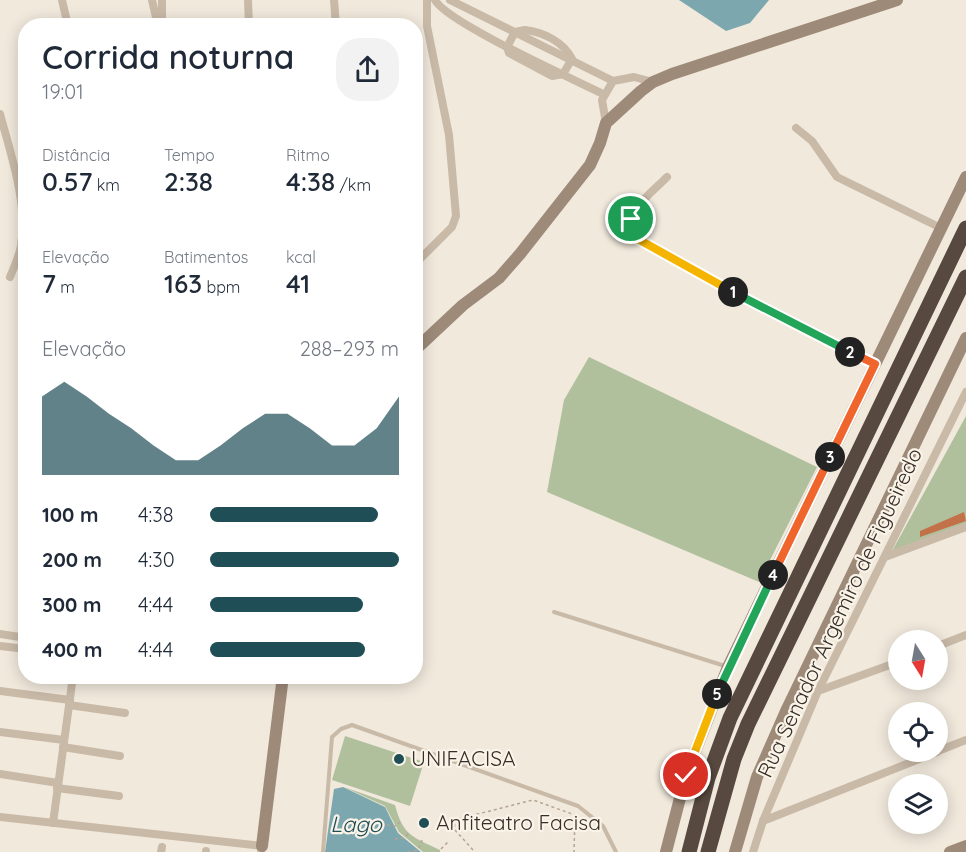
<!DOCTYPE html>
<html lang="pt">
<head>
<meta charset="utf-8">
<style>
	body { margin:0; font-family:Quicksand,sans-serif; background:#f2f2f3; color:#1f2937; height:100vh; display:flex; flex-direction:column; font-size:22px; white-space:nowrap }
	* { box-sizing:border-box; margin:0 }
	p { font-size:20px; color:#747a83 }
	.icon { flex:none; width:33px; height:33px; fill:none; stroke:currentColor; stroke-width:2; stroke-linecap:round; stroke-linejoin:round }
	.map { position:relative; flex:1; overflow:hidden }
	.details { position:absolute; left:18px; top:18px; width:405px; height:666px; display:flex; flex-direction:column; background:#fff; border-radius:24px; box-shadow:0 3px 15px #0003 }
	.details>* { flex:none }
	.needle { width:39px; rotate:169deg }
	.fabs { position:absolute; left:888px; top:630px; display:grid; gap:12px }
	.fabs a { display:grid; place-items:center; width:60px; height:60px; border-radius:50%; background:#fff; box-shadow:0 3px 15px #0003; font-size:30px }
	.pin { position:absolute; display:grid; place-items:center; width:51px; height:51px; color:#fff; margin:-26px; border:3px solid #fff; border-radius:50%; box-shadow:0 2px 6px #0007 }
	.km { position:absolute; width:30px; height:30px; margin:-15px; border-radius:50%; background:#222; color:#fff; font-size:16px; line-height:30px; text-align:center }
	.round { display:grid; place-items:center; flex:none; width:63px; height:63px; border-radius:24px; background:#f2f2f3 }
	.head { display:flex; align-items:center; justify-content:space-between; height:102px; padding:0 24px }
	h1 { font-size:33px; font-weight:600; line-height:45px }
	.figures { display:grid; grid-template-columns:repeat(3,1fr); gap:9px; height:102px; padding:6px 24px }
	.figures div { display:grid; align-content:center }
	.figures b { font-size:26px; font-weight:600 }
	.figures small { font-size:16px; font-weight:400 }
	.figures p { font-size:16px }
	.chart { height:168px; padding:12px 24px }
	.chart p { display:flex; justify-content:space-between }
	.chart svg { width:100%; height:108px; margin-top:6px; fill:#1f4e56; opacity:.7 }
	ul { padding:0 24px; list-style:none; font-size:20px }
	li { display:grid; grid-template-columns:96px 72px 1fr; align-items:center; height:45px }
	li i { height:15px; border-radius:8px; background:#1f4e56 }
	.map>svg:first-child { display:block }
	.green { fill:#b1c09c }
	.water { fill:#7ca7ae }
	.building { fill:#c37149 }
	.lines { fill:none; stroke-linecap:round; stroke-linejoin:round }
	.path { stroke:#b5a492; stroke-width:1.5; stroke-dasharray:3 3; stroke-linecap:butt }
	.lane { stroke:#c9baa8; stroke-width:4 }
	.street { stroke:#c9baa8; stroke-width:8 }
	.secondary { stroke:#9d8a79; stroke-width:12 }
	.highway { stroke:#57493f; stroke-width:15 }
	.split-1-casing { stroke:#fff; stroke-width:12 }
	.split-2-casing { stroke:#fff; stroke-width:12 }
	.split-3-casing { stroke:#fff; stroke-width:12 }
	.split-4-casing { stroke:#fff; stroke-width:12 }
	.split-5-casing { stroke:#fff; stroke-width:12 }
	.split-6-casing { stroke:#fff; stroke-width:12 }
	.split-1 { stroke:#f5b400; stroke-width:8 }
	.split-2 { stroke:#22a559; stroke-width:8 }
	.split-3 { stroke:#f0652b; stroke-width:8 }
	.split-4 { stroke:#f0652b; stroke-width:8 }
	.split-5 { stroke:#22a559; stroke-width:8 }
	.split-6 { stroke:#f5b400; stroke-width:8 }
	.poi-dot { fill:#1f4e56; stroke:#f9f3e8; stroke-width:2 }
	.labels { text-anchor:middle; stroke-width:4.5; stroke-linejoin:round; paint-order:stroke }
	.street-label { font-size:21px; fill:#362e28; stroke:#f9f3e8 }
	.poi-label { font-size:21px; fill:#362e28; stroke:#f9f3e8; text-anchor:start }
	.water-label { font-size:22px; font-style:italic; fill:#1f4e56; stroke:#f9f3e8 }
</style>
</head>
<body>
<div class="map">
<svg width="966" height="852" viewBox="0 0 966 852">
	<rect width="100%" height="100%" fill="#f1e9dc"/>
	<g class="green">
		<path d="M589,357L817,467L759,582L547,492L564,400Z"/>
		<path d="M966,416V524L891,553Z"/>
		<path d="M345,736L424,762L410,806L332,780Z"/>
		<path d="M344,787L395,805C403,836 413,837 440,850V852H423L399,832L385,806Z"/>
	</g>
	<g class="water">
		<path d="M679,0H769L750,23L726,31Z"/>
		<path d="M343,787L385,807L398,833L421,852H325L334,789Z"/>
	</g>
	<path class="building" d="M964,512L966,521L920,537V531Z"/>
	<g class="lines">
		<g class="path">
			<path d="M387,825L395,826L400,822"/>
			<path d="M395,839L404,838L409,833"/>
			<path d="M441,849L449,841"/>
			<path d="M473,850L455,830L454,820L533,800L575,815L574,852"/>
			<path d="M408,852L418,850L422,840"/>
		</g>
		<g class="lane">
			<path d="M554,612L725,666"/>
			<path d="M323,852L332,737L341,729L352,725L578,806L603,826L616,852"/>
		</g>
		<g class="street">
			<path d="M62,0L68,26"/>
			<path d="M152,0L158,26"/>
			<path d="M162,0V26"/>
			<path d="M248,0L249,26"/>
			<path d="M334,0L336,26"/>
			<path d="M435,0C446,22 575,80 603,94"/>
			<path d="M450,0L613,81"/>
			<path d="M525,30C543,32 564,42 572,59L563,74L552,76L509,53L507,47L515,32Z"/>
			<path d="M0,114C11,155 28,203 21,246C19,257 14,267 10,277"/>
			<path d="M606,123L602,100L613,81L634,77L653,82"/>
			<path d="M796,128L812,141L837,177L941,228"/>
			<path d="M667,177C653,192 618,215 636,238L766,310L875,364"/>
			<path d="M416,263L452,227L456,216L449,135L427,26V0"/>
			<path d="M885,557L966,527"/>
			<path d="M0,634L26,638"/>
			<path d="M0,646L26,649"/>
			<path d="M938,646L966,635"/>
			<path d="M0,691L70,700"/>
			<path d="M818,691L898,662"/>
			<path d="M69,705L125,713"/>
			<path d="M0,732L64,740"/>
			<path d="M63,747L120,756"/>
			<path d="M938,751L966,740"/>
			<path d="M0,774L58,783"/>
			<path d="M57,788L119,796"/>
			<path d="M0,817L262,846L261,852"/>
			<path d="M763,821L937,752"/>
			<path d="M53,823L73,676"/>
			<path d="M161,852L162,847"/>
			<path d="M206,852V851"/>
			<path d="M753,852L763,821L818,691L966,392"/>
		</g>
		<g class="secondary">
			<path d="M416,349L463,305L499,278L520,254L590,165L600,143L606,123L641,91L653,82L672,74L897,0"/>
			<path d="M262,846L283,676"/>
			<path d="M666,852L686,775L728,667L966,177"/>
			<path d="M735,852L757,777L787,709L966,338"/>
			<path d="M950,852L966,846"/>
		</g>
		<g class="highway">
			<path d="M689,852L708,778L730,718L966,228"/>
			<path d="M708,852L734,759L748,724L966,277"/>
		</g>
	</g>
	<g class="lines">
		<defs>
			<path id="split-1" d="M631,219L632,230L636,238L733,292"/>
			<path id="split-2" d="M733,292L850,352"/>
			<path id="split-3" d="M830,457L875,364L850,352"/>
			<path id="split-4" d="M773,575L830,457"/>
			<path id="split-5" d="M717,694L773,575"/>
			<path id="split-6" d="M686,775L717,694"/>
		</defs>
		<use href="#split-1" class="split-1-casing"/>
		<use href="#split-2" class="split-2-casing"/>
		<use href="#split-3" class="split-3-casing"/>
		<use href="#split-4" class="split-4-casing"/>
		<use href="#split-5" class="split-5-casing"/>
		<use href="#split-6" class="split-6-casing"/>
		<use href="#split-1" class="split-1"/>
		<use href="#split-2" class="split-2"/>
		<use href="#split-3" class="split-3"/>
		<use href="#split-4" class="split-4"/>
		<use href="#split-5" class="split-5"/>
		<use href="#split-6" class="split-6"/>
	</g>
	<g class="poi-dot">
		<circle cx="399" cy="759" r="6"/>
		<circle cx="424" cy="823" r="6"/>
	</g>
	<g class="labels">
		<g class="street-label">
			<text transform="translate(840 613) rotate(-65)" y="7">Rua Senador Argemiro de Figueiredo</text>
		</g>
		<g class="poi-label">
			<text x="411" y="766">UNIFACISA</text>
			<text x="436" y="830">Anfiteatro Facisa</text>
		</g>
		<g class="water-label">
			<text x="356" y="832">Lago</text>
		</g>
	</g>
</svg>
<div class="fabs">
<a><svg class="needle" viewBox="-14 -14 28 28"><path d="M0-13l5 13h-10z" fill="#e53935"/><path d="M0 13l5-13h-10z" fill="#747a83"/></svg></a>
<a><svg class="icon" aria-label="locate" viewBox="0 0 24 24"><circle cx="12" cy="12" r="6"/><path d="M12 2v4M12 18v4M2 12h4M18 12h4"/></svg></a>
<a><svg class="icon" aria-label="layers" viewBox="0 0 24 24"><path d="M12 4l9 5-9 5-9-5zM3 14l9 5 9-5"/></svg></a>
</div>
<div class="pin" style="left:631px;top:219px;background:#1e9e55"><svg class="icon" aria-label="arrive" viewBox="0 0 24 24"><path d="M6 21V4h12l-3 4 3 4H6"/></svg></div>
<div class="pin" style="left:686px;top:775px;background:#d93025"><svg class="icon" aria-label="check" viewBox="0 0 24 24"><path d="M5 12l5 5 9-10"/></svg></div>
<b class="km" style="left:733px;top:292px">1</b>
<b class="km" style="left:850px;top:352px">2</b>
<b class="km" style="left:830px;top:457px">3</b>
<b class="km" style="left:773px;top:575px">4</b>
<b class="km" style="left:717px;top:694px">5</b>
<section class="details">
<div class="head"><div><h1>Corrida noturna</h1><p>19:01</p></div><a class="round"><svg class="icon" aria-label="share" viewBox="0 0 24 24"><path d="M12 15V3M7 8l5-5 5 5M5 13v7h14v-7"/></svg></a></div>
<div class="figures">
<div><p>Distância</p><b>0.57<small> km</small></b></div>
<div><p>Tempo</p><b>2:38</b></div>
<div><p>Ritmo</p><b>4:38<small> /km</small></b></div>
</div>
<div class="figures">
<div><p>Elevação</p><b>7<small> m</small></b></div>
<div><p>Batimentos</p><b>163<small> bpm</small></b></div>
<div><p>kcal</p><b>41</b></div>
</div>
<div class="chart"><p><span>Elevação</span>288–293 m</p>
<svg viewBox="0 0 160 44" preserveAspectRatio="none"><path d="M0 44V12L10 6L20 12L30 19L40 25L50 32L60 38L70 38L80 32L90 25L100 19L110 19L120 25L130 32L140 32L150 25L160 12V44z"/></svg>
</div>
<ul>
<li><b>100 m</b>4:38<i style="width:89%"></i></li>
<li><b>200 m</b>4:30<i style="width:100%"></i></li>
<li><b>300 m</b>4:44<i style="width:81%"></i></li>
<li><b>400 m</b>4:44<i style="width:82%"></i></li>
</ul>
</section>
</div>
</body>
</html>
